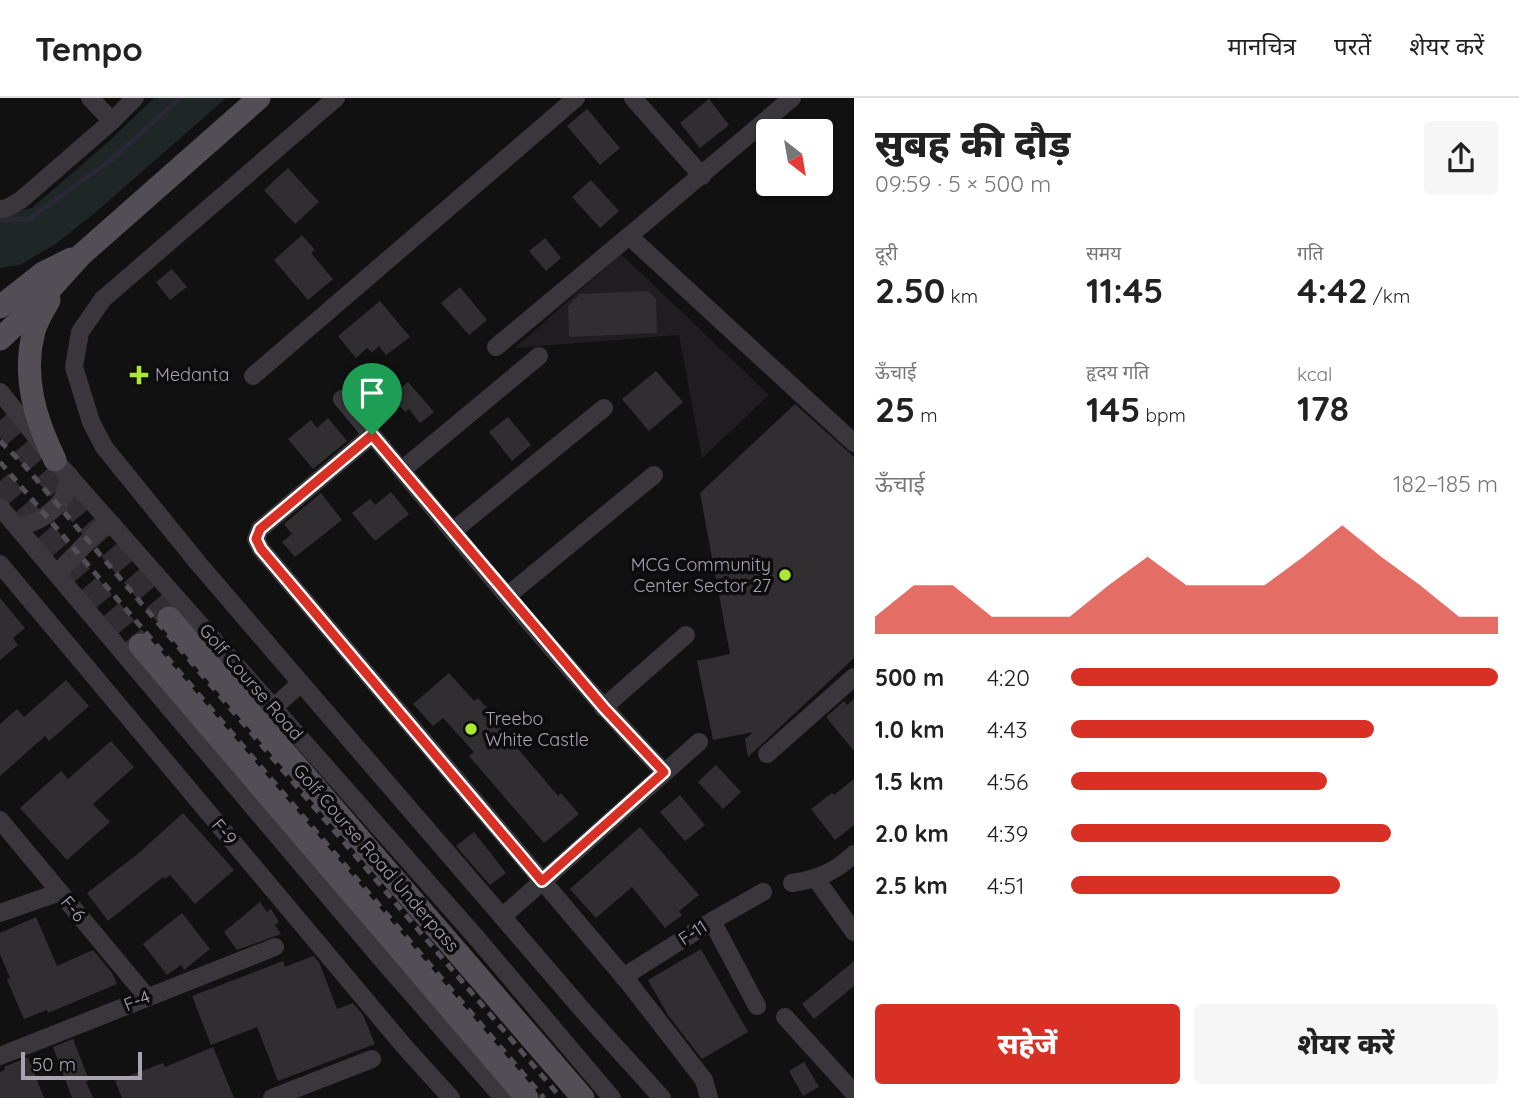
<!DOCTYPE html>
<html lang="hi">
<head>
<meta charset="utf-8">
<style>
	body { margin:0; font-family:Quicksand,"Noto Sans Devanagari",sans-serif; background:#f6f6f6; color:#222; height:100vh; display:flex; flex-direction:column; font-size:26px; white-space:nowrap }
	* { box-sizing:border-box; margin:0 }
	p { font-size:23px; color:#767676 }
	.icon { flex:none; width:38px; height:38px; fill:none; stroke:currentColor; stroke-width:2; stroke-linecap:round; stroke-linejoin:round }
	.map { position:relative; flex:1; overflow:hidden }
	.sheet { display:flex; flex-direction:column; background:#fff; width:665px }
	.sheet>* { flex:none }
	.needle { width:46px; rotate:149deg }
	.buttons { position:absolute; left:756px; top:21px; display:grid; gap:14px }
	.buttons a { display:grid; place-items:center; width:77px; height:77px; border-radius:7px; background:#fff; box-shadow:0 2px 5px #0004; font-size:35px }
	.scale { position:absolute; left:21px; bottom:18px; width:121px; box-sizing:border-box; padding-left:7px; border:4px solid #a8a3b2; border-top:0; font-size:19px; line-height:24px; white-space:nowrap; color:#a8a3b2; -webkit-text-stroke:5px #0d0c0d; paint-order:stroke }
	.pin { position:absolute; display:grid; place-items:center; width:60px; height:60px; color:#fff; margin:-72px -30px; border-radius:50% 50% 50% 0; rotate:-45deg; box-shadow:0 0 7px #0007 }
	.pin .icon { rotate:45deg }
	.round { display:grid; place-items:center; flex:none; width:74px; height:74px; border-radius:7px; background:#f6f6f6 }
	.summary { display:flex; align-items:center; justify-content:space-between; height:119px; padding:0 21px }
	h1 { font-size:38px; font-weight:800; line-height:52px }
	.stats { display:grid; grid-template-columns:repeat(3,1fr); gap:10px; height:119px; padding:7px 21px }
	.stats div { display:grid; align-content:center }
	.stats b { font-size:35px; font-weight:800 }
	.stats small { font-size:19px; font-weight:400 }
	.stats p { font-size:19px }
	.chart { height:196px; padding:14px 21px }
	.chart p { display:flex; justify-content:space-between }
	.chart svg { width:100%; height:126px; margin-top:7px; fill:#d93025; opacity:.7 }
	.button { display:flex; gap:14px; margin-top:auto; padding:14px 21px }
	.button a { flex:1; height:80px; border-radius:7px; background:#d93025; color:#fff; font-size:28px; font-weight:800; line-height:80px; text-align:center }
	.button a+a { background:#f6f6f6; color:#222 }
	ul { padding:0 21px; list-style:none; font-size:23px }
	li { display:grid; grid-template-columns:112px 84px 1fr; align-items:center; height:52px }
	li i { height:18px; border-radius:9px; background:#d93025 }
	header { display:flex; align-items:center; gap:42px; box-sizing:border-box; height:98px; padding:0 35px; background:#fff; border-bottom:2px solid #e0e0e0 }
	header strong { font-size:33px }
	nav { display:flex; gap:38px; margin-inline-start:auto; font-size:24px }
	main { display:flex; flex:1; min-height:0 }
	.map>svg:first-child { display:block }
	.built { fill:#1f1d1f }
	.green { fill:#1f2726 }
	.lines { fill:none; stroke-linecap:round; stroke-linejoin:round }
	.stream { stroke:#2a2835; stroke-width:5 }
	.building { fill:#302e31 }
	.major-tunnel { stroke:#302e32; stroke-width:23; stroke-dasharray:23 11; stroke-linecap:butt }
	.minor { stroke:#3a373c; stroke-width:18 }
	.major { stroke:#524e56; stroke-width:23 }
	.rail { stroke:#524e56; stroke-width:5; stroke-dasharray:9 7; stroke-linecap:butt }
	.route-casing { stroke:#fff; stroke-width:14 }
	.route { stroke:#d93025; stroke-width:9 }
	.poi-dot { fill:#ace933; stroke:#0d0c0d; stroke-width:2.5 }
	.labels { text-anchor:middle; stroke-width:7; stroke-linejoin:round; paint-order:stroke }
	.poi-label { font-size:18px; fill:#a8a3b2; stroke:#0d0c0d; text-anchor:start }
	.street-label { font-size:18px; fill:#a8a3b2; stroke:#0d0c0d }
</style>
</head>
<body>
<header>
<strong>Tempo</strong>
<nav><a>मानचित्र</a><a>परतें</a><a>शेयर करें</a></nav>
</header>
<main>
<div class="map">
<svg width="854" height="1000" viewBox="0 0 854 1000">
	<rect width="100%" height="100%" fill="#121112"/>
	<path class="built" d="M621,156L769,297L702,360L679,237L515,250Z"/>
	<path class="green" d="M154,0H226L96,114L54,147L20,167L0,170V118L32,110L107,45Z"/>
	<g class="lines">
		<path class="stream" d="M0,122L29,121L111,62L180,0"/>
	</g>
	<g class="building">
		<path d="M709,1L729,27L700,50L680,25Z"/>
		<path d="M587,11L620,50L600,67L567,28Z"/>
		<path d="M288,70L319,104L295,126L264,92Z"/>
		<path d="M591,82L619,113L600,130L572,99Z"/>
		<path d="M302,137L315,152L311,155L333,181L308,202L274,162Z"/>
		<path d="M545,140L561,160L546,173L529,153Z"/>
		<path d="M172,171L187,189L170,202L156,184Z"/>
		<path d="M460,189L487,222L469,237L441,205Z"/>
		<path d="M648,193L656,201L657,235L569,239L568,208L580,196Z"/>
		<path d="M380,203L410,239L386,257L379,248L372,254L367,250L356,260L338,238Z"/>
		<path d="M656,273L683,304L649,333L622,301Z"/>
		<path d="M408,284L434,314L420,325L409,311L405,314L391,298Z"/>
		<path d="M795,306L854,359V560L748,659L745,641L753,634L713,642L697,563L730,556L700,395Z"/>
		<path d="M508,319L531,347L512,363L489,334Z"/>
		<path d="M328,320L347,343L313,371L288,341L311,322L317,330Z"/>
		<path d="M391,394L409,416L375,443L352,415L370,401L375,407Z"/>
		<path d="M321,395L342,422L295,459L282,444L292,436L284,426Z"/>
		<path d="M0,500L25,530L13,540L18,547L0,562Z"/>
		<path d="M449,575L474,603L478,600L499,623L496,625L558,698L561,695L579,716L544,745L469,658L474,654L443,620L433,628L413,606Z"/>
		<path d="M66,582L89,608L49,643L45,638L0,678V626L17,611L24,619Z"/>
		<path d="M854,601V653L826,619L844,603L847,607Z"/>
		<path d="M111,643L134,669L93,706L110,724L67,762L20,710L61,673L68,681Z"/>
		<path d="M716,667L741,694L723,711L698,684Z"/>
		<path d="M854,681V727L835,742L811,711L832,695L834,697Z"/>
		<path d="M680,697L705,727L685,743L660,714Z"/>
		<path d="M183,715L234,772L195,806L170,777L165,781L163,779L108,823L87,795L139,755Z"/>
		<path d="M640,729L699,797L679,813L682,817L665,830L632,789L596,820L570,791Z"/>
		<path d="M474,734L506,775L490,787L456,748Z"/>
		<path d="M260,804L267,814L271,811L279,824L275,827L281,836L237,852L224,834Z"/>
		<path d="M182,815L210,851L184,872L181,867L167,877L143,846Z"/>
		<path d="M36,819L57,868L93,852L112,875L117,886L48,915L47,912L24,921L7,882L10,880L0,856V835Z"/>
		<path d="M701,851L748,934L702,961L668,917L648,882Z"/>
		<path d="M313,858L319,864L337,911L353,905L363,917L375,946L278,983L257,929L211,947L192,898L283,863L285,869Z"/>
		<path d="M854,863V888L814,921L802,906Z"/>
		<path d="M73,941L89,982L86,984L93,1000H72L53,949Z"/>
		<path d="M213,949L234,1000H122L115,983L163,965L165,969Z"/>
		<path d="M28,959L44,1000H0V974L5,972L4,969Z"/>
		<path d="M804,964L819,989L803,998L789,973Z"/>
	</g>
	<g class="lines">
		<g class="major-tunnel">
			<path d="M0,322L169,520"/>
			<path d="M0,383L140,547"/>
		</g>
		<g class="minor">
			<path d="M90,0L112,23"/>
			<path d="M336,0L103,201L80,234L74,269L91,324L104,349L198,465L301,585L586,916L662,1000"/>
			<path d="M633,0L702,78"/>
			<path d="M792,0L629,138L854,345"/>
			<path d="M0,111L7,110L21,102L112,23L135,0"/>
			<path d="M496,249L629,138"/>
			<path d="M253,278L576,0"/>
			<path d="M0,294L55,362L475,838L612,1000"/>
			<path d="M342,301C448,427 551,555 664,674"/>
			<path d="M372,337L260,431L256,441L261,451L629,885L704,982L709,1000"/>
			<path d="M402,372L539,258"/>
			<path d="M0,409L383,863L503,1000"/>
			<path d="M17,427C31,429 51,416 60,404C66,398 67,385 69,377"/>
			<path d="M453,433L604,310"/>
			<path d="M0,466L404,948L451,1000"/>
			<path d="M61,481L63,469L100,431L113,427"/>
			<path d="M507,498L654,377"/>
			<path d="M274,609L301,585"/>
			<path d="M603,610L686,537"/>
			<path d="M767,656L854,579"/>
			<path d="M0,722L147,899"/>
			<path d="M816,781L854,834"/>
			<path d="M792,785C818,781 835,774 854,756"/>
			<path d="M0,815L60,794"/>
			<path d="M502,819L699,644"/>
			<path d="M712,823L757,908"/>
			<path d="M623,879L712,823L763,794"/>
			<path d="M785,919L854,995"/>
			<path d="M0,958L275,849"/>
			<path d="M272,1000L372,961"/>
		</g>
		<g class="major">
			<path d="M49,202C44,212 37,222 34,233C22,278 35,321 55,362"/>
			<path d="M0,209L43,175L71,161"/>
			<path d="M0,241L33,210L81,157L259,0"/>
			<path d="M169,520L583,1000"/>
			<path d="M140,547L527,1000"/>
		</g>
		<g class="rail">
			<path d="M0,343L24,367L561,1000"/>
			<path d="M0,364L544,1000"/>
		</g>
	</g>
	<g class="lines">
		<defs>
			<path id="route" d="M372,337L604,610L664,674L542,783L261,451L256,441L260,431Z"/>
		</defs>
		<use href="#route" class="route-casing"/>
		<use href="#route" class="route"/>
	</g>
	<g class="poi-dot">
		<path d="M135.5 266.5h7v7h7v7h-7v7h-7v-7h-7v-7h7z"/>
		<circle cx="785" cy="477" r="7"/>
		<circle cx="471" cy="631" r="7"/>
	</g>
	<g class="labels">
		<g class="poi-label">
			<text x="155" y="283">Medanta</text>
			<text x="771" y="473" text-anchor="end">MCG Community<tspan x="771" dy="21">Center Sector 27</tspan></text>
			<text x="485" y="627">Treebo<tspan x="485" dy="21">White Castle</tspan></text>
		</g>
		<g class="street-label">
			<text transform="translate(251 584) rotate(49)" y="6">Golf Course Road</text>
			<text transform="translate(224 734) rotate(50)" y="6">F-9</text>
			<text transform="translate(376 760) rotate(49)" y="6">Golf Course Road Underpass</text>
			<text transform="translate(73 811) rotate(50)" y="6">F-6</text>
			<text transform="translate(693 835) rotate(-33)" y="6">F-11</text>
			<text transform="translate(137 903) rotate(-22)" y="6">F-4</text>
		</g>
	</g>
</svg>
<div class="buttons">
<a><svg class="needle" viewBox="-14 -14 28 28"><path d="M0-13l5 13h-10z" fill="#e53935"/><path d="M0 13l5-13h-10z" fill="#767676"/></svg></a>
</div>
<div class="scale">50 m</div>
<div class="pin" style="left:372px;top:337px;background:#1e9e55"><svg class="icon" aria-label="arrive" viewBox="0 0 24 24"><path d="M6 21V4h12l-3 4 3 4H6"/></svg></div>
</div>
<section class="sheet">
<div class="summary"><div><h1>सुबह की दौड़</h1><p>09:59 · 5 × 500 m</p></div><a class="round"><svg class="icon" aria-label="share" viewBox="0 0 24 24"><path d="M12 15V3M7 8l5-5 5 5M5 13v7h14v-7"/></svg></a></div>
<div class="stats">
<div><p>दूरी</p><b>2.50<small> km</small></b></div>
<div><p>समय</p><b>11:45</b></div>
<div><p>गति</p><b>4:42<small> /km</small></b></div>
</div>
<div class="stats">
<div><p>ऊँचाई</p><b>25<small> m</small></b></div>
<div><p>हृदय गति</p><b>145<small> bpm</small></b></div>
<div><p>kcal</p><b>178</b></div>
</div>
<div class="chart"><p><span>ऊँचाई</span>182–185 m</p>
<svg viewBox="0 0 160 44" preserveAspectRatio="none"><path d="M0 44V38L10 27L20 27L30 38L40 38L50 38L60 27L70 17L80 27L90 27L100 27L110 17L120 6L130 17L140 27L150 38L160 38V44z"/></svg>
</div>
<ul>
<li><b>500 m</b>4:20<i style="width:100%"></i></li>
<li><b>1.0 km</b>4:43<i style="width:71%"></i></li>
<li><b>1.5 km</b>4:56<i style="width:60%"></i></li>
<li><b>2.0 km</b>4:39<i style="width:75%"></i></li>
<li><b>2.5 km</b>4:51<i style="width:63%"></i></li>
</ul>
<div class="button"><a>सहेजें</a><a>शेयर करें</a></div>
</section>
</main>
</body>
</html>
